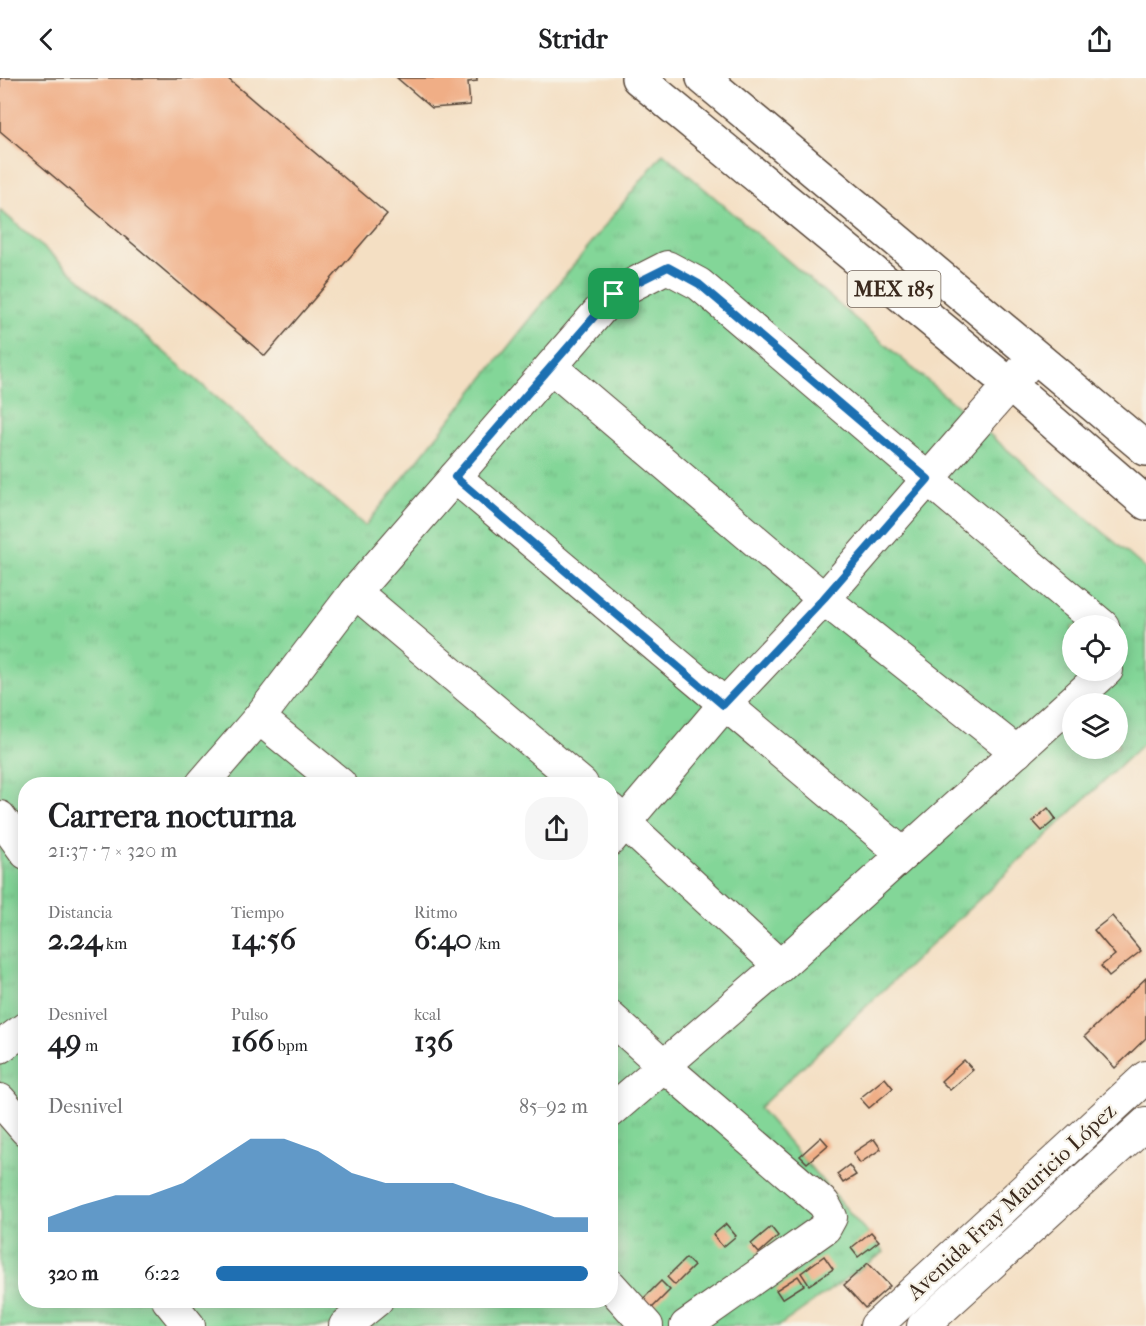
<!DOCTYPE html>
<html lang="es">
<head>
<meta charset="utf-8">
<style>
	body { margin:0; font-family:"IM FELL French Canon",serif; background:#f6f6f6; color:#202124; height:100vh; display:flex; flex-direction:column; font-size:22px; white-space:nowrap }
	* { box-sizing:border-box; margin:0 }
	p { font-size:20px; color:#757577 }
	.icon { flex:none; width:33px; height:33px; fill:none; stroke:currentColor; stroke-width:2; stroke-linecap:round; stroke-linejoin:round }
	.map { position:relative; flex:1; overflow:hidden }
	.sheet { position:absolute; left:18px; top:699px; width:600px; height:531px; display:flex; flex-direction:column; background:#fff; border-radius:24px; box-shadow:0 3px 15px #0003 }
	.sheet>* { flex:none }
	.fabs { position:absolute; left:1062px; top:537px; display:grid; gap:12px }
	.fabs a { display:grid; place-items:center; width:66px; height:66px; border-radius:50%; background:#fff; box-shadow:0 3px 15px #0003; font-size:30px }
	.pin { position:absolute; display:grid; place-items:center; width:51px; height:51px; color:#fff; margin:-26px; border-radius:12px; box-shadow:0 3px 9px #0006 }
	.round { display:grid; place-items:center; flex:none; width:63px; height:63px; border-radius:24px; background:#f6f6f6 }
	.headline { display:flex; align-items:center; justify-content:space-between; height:102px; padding:0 30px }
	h1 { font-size:33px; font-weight:700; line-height:45px }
	.metrics { display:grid; grid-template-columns:repeat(3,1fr); gap:9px; height:102px; padding:6px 30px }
	.metrics div { display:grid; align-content:center }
	.metrics b { font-size:30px; font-weight:700 }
	.metrics small { font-size:16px; font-weight:400 }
	.metrics p { font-size:16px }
	.chart { height:168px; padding:12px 30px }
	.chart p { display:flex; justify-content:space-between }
	.chart svg { width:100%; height:108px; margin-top:6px; fill:#1f6fb2; opacity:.7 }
	ul { padding:0 30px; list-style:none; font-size:20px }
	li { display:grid; grid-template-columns:96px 72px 1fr; align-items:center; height:45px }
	li i { height:15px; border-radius:8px; background:#1f6fb2 }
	header { display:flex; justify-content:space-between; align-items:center; height:78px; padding:0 30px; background:#fff; font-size:27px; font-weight:700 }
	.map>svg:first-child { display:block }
	.park { fill:url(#park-tufts); stroke:#5f805b; stroke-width:1.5; fill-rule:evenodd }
	.building { fill:#f0ae86 }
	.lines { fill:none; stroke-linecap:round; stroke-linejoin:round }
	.minor-casing { stroke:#574537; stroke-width:34 }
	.major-casing { stroke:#574537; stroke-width:36 }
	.minor { stroke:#fff; stroke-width:32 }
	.major { stroke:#fff; stroke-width:33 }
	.route-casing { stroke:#fff; stroke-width:12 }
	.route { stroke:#1f6fb2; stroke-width:8 }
	.labels { text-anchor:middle; stroke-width:4.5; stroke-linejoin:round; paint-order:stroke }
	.shield { fill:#f7f3e8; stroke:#73665b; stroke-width:1.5 }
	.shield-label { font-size:21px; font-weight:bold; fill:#3b2a1e }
	.street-label { font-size:22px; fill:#3b2a1e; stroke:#f7f3e8 }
</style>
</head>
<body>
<header><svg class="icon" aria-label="back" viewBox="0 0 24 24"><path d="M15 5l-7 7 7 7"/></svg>Stridr<svg class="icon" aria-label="share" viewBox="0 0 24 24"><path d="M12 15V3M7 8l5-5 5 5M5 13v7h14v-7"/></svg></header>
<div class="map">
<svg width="1146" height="1248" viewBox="0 0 1146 1248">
	<defs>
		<pattern id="park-tufts" width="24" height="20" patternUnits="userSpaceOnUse" patternTransform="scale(1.5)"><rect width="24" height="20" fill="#83d698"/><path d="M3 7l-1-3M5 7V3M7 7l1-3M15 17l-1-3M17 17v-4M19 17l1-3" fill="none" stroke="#72b883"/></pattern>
	</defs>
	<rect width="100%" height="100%" fill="#f7f3e8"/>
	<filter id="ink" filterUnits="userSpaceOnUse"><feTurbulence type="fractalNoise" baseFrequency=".0167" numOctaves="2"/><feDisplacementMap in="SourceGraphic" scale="12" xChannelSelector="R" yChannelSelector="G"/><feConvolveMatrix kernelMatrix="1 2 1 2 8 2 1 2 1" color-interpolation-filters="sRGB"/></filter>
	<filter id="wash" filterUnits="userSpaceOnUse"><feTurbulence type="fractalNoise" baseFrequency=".008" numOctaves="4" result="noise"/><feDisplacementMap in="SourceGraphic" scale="24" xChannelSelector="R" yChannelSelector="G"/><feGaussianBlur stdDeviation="1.35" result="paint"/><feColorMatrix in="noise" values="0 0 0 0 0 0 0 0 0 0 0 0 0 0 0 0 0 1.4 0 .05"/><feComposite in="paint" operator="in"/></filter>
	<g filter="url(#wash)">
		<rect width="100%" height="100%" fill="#f4dfc3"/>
		<path class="park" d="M663,75L1146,491V663L759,1030L884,1174L779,1248H0V132L365,448ZM1072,548H1118V592H1072ZM1072,626H1118V670H1072ZM26,706H610V1222H26Z"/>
		<g id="blocks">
			<g class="building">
				<path d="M0,0H227L387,136L265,278L0,53Z"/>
				<path d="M397,0H477V3L468,4L470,27L432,30Z"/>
				<path d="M1048,730L1056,741L1042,753L1033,743Z"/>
				<path d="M1112,838L1141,873L1109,898L1101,888L1115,877L1094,852Z"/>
				<path d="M1146,900V960L1115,990L1085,958Z"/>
				<path d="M964,982L973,992L950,1012L941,1003Z"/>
				<path d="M885,1000L893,1010L869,1030L860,1020Z"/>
				<path d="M821,1059L828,1067L807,1085L800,1078Z"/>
				<path d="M874,1061L881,1071L860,1085L853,1075Z"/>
				<path d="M849,1087L856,1097L843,1105L837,1096Z"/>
				<path d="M726,1146L736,1158L723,1169L713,1157Z"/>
				<path d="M771,1149L778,1158L759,1175L751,1166Z"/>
				<path d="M871,1154L879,1163L858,1179L851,1170Z"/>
				<path d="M824,1178L833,1191L809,1207L801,1195Z"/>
				<path d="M686,1180L694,1188L675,1207L667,1199Z"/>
				<path d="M868,1185L890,1208L865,1230L844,1207Z"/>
				<path d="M798,1198L804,1207L782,1221L776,1212Z"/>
				<path d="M661,1203L670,1212L651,1231L642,1222Z"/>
			</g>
		</g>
	</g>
	<g filter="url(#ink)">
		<use href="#blocks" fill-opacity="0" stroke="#574537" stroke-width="1.5"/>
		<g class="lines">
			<defs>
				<g id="minor">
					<path d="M1034,279L928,401L1103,548"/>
					<path d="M551,289L824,521L1017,674"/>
					<path d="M455,399L903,776"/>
					<path d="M355,514L582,706"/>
					<path d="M259,640L340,706"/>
					<path d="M202,706L259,640L355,514L614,216L667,189L699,206L928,401L824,521L724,627L610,762"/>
					<path d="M610,731L780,888"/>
					<path d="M0,739L26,775"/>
					<path d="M610,939L665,989L824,1126L831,1139L825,1150L686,1248"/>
					<path d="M0,969L26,950"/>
					<path d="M0,1022L26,1052"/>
					<path d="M610,1034L780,888L1107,592"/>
					<path d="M610,1207L647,1248"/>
					<path d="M168,1222L189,1248"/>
					<path d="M345,1248L377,1222"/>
					<path d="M876,1248L1146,999"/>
					<path d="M923,1248L1146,1045"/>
				</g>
				<g id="major">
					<path d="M638,0L1010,307L1146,425"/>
					<path d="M703,0L1146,371"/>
				</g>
			</defs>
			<use href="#minor" class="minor-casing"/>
			<use href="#major" class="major-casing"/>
			<use href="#minor" class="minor"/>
			<use href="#major" class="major"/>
		</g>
	</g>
	<g class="lines" filter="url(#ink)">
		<defs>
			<path id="route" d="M668,189L699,206L928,401L824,520L723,627L455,399L614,216Z"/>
		</defs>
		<use href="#route" class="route-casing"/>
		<use href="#route" class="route"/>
	</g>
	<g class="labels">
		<rect class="shield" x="847.5" y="193" width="93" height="36" rx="4.5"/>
		<g class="shield-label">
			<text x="894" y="218">MEX 185</text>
		</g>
		<g class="street-label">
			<text transform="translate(1011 1123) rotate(-43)" y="8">Avenida Fray Mauricio López</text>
		</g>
	</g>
</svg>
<div class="fabs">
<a><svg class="icon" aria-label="locate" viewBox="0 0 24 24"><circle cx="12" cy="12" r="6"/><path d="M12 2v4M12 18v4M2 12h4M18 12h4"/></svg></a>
<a><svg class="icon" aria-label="layers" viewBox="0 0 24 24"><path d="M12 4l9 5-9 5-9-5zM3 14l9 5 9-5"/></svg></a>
</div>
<div class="pin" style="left:614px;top:216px;background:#1e9e55"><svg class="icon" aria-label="arrive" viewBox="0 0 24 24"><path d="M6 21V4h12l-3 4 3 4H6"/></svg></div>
<section class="sheet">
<div class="headline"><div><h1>Carrera nocturna</h1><p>21:37 · 7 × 320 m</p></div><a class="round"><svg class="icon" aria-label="share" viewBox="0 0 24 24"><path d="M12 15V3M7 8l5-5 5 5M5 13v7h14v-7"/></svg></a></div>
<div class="metrics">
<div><p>Distancia</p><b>2.24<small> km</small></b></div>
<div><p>Tiempo</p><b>14:56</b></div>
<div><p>Ritmo</p><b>6:40<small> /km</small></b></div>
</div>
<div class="metrics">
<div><p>Desnivel</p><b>49<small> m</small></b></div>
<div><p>Pulso</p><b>166<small> bpm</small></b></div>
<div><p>kcal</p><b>136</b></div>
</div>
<div class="chart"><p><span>Desnivel</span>85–92 m</p>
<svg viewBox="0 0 160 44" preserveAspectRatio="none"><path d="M0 44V38L10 33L20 29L30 29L40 24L50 15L60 6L70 6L80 11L90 20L100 24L110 24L120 24L130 29L140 33L150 38L160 38V44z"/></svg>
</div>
<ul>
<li><b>320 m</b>6:22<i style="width:100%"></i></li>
</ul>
</section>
</div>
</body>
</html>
